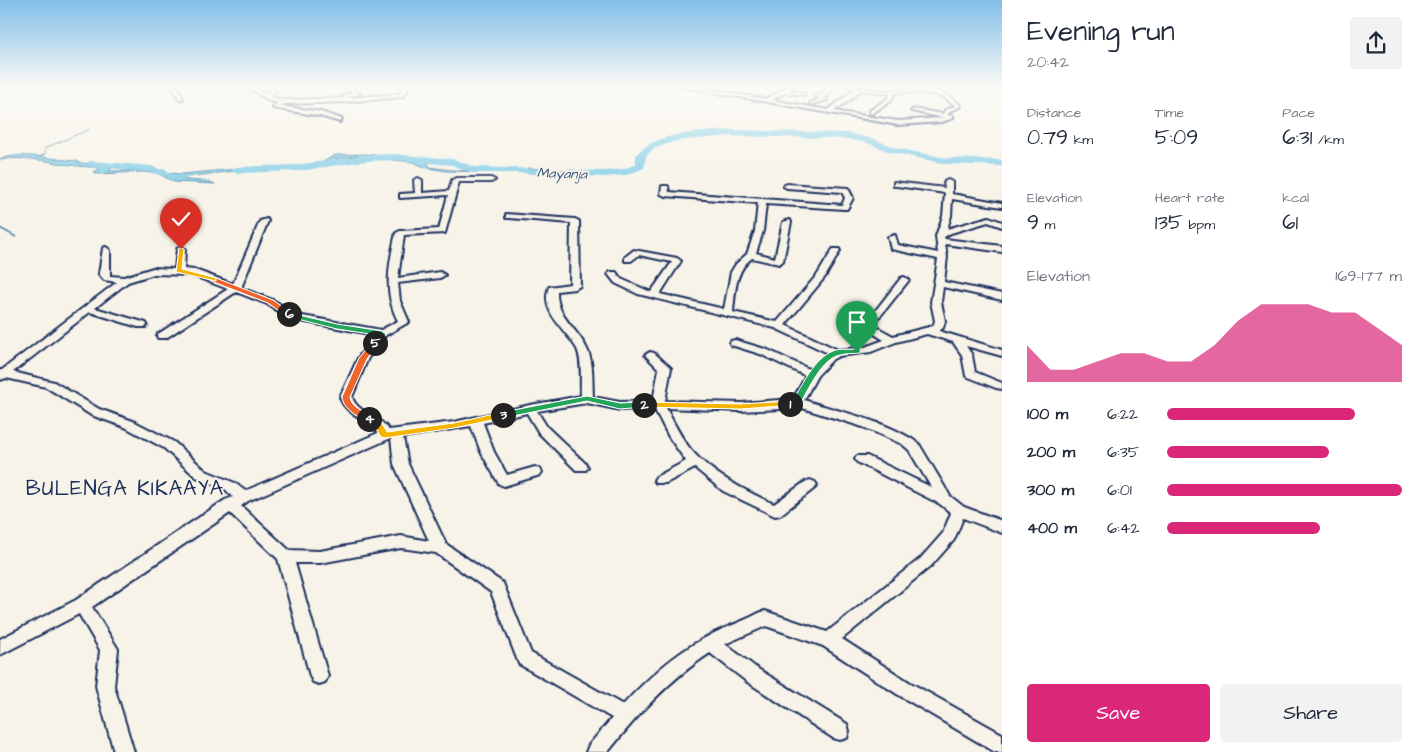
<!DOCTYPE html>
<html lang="en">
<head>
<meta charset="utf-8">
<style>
	body { margin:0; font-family:"Architects Daughter",sans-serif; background:#f2f2f3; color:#1f2937; height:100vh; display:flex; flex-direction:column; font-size:19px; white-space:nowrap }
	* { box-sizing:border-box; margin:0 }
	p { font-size:16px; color:#747a83 }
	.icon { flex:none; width:28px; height:28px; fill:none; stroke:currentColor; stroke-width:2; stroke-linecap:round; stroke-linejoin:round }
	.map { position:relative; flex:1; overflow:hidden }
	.sheet { display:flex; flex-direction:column; background:#fff; width:425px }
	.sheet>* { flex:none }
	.pin { position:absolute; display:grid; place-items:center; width:42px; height:42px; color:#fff; margin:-51px -21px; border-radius:50% 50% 50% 0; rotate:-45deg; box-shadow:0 0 5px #0007 }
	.pin .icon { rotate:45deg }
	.km { position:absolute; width:25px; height:25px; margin:-12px; border-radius:50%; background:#222; color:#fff; font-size:14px; line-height:25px; text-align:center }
	.round { display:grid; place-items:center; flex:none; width:52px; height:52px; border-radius:5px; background:#f2f2f3 }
	.headline { display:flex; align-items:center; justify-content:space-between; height:85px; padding:0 25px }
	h1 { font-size:28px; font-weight:600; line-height:38px }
	.stats { display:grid; grid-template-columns:repeat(3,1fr); gap:8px; height:85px; padding:5px 25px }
	.stats div { display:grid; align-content:center }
	.stats b { font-size:21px; font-weight:600 }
	.stats small { font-size:14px; font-weight:400 }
	.stats p { font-size:14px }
	.chart { height:140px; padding:10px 25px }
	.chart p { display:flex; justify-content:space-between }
	.chart svg { width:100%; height:90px; margin-top:5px; fill:#db2777; opacity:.7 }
	.primary-button { display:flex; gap:10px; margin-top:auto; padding:10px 25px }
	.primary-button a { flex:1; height:58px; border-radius:5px; background:#db2777; color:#fff; font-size:20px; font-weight:600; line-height:58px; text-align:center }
	.primary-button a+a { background:#f2f2f3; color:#1f2937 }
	ul { padding:0 25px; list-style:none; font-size:16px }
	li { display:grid; grid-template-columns:80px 60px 1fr; align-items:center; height:38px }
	li i { height:12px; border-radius:6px; background:#db2777 }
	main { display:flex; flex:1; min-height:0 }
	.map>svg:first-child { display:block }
	.water { fill:#87cee8; stroke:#5c8eb1 }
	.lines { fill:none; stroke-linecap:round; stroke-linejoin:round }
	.stream-far1 { stroke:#5c8eb1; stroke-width:1 }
	.stream { stroke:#5c8eb1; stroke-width:2 }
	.river { fill:#87cee8; fill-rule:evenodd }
	.minor-casing { stroke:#1b2f5e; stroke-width:4 }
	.minor { fill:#f7f3e8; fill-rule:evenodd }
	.split-1 { fill:#22a559; stroke:#fff }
	.split-2 { fill:#f5b400; stroke:#fff }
	.split-3 { fill:#22a559; stroke:#fff }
	.split-4 { fill:#f5b400; stroke:#fff }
	.split-5 { fill:#f0652b; stroke:#fff }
	.split-6 { fill:#22a559; stroke:#fff }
	.split-7 { fill:#f0652b; stroke:#fff }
	.split-8 { fill:#f5b400; stroke:#fff }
	.labels { text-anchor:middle; stroke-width:4; stroke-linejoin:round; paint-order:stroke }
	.far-water-label { font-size:14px; font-style:italic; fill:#365780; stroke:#f7f3e8 }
	.near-quarter-label { font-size:21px; letter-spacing:1px; fill:#1b2f5e; stroke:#f7f3e8 }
</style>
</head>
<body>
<main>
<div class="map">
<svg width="1002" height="752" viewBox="0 0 1002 752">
	<rect width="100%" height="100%" fill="#f7f3e8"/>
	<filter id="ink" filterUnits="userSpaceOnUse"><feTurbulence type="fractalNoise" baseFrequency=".02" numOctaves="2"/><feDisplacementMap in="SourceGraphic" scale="10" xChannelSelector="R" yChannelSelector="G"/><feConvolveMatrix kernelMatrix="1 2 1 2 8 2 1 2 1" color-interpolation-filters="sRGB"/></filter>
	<g filter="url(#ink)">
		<path class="water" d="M366,154L426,161L430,167L451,170L533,171L527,168C543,169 559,170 575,170L579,172L597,174L446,171L428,168L412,162L355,156L332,159L318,167L308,169L279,170L261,168L185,177L184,179C194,182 205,179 215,184L174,182L157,173L143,172L97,174L94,172L99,169L98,167C65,168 34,154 0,160C14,150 58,160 77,161L80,163L115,165L109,171L165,170L169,173L182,174L256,167H309L318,165L335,155Z"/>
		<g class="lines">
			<path class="stream-far1" d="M37,158L45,154V148L90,129"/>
			<path class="stream" d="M0,228L16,237"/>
			<g class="river">
				<path d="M728,130L847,133L874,139L896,148L946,158L1002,160V166L946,164L890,152L868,143L847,139L822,138L728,136L676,141L653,149L646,156L644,168L626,175L604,177L522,173H473L452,165L394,160L366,161L296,171L236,173L231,170L236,167L296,165L366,155L394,154L454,159L474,167L604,171L624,169L636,164V155C657,131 699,133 728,130Z"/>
				<path d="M91,161L151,166L177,176L172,179L150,172L88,166V162Z"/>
			</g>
			<defs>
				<g id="minor">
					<path d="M173,87H178L183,99H179Z"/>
					<path d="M248,87H254L265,94L270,92L268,87H273L276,93L269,96L283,100L345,98L343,96L353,93L344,87H350L360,93L346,98L400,94L402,90L399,87H405L408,90L402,97L346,102L284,104L280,106L321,112L342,119L340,122L320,116L273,108V106L278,103L268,100Z"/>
					<path d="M683,87H695L766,99L788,87H794L788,91L804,93V95L784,93L772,100L828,110L855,89L847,87C860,87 873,90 886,91C911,91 942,84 961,106L949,112L948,115L953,116V118L942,122L898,125ZM860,90L890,94L887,99L869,111L871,114L891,101L895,93C915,92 940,90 955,106L945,110L943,114L914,109L911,111L944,118H941L898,121L834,111L854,97Z"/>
					<path d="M828,87H833L828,95L823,97L827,98V100L810,105V103L820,99L815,97L824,93Z"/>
					<path d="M418,178L422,180V193L449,191L452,180L456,178H491L495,180L491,182H459L445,233L404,235L398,278L440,272L445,275L440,278L398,283L400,301L409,322L386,335L368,358L352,397C357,413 379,415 389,430L454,422L530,405L581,396C580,382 583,363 577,349C567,330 539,312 549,287L570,284L571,223L509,218H506V214L575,219L579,221L580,286L575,289L557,291C556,317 577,328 587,349C594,363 592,382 593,397L620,402L653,401L659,369L645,355L650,352L654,353L671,368L665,401L741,403L793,399L806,376L760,354L731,345L730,343L731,341L735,340L768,350L811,370L828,353L775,328L638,294L615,283L608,274L610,272H616L621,279L651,292L672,262L639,255L631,261H625V257L634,250L677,258L681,261L660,294L724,309L731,272L736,264L747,254L755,231L758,203L665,196L661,194L662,186H668L669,192L842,205L845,198L842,192L787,188L783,186L787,184L848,188L853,198L847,209H844L766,204L763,231L756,253L775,258L783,222L790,220L791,222L783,261L779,264L752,258C735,270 735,293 733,312L777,322L818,274L833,249H839L840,251L825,277L785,325L838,350L865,347L884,340L860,325L876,310L901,278L904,277L909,280L882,314L871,324L893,336L933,326L935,321L931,302L938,259L891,249L888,237L895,235L898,245L938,253L936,236L943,216L945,193L897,186H894V182L945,188L944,182L948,180L952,182V194L1002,203V207L952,199L951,216L947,229L989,217L1002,222V227L988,222L951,233L944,237L945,239L1002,246V252L945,244L947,257L944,282L1002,294V300L943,287L941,302L945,321L943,328L939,331L1002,350V356L966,346L972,355L975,372L1002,383V389L996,388L966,376L962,355L953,342L927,334L896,342L871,352L839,356L833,359L817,376L804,400C840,412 888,421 919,444L950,496L964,507L1002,521V533L963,518L954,540L931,566L842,639L909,682L1002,734V752H995L897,694L823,646L766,626L725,644L758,669L847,724L849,731L847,738L840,740L833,738L746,681L710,653C670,679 638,714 608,752H586L589,745L612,718L519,664L491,592L436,553L401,548L320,563H295L328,676L325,682L319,684L313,682L310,676L278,559L230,513L92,607L118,649L114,686L134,752H114L96,686L100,650L79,614L0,655V639L76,600L225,500L233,497L225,489L196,477L164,448L125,427L91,415L46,387L6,378L0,380V370H2L117,282L104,280L99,274L103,248L106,247L110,250V276L124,277L153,268L175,269L177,249L181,246L185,249L184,269L195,270L233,284L260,221L267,219L268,221L241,288L273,300L297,315L381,330L398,321C383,293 389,263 396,233L400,231L439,229L448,195L400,198V194L415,193L414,180ZM154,274L191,275L228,289L158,334L157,336L158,338H166L236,292L267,304L290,319L375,335L358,358L340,397C346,417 368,417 378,433L245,491L235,483L206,471L174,442L133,421L99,409L54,382L13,372L90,312L138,327H146L147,325L146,323L95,308L128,282ZM587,403L620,410L654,408L669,437L686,461L656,477L654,480L656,483H666L695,468L723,491L775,516L780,515L815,488L817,485L815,482L810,480L805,482L774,504C746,491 713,475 692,451C681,438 674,423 666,408L741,411L781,409L796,406L863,427L902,444L909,450L931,487L867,456H857L855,459L857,462L940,504L951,513L943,533L921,558L827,632L765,611L759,613C741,623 721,628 703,639C673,655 647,679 623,705L531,653L503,583L446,544L408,464L403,437L471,426L481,452L499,484L504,486L540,475L542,472L540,469L535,467L507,475L494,452L483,423L527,413L539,433L576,470H586L588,467L586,464L547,427L537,411ZM391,438L394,464L429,541L401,536L320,551L289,550L241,506L248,501Z"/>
				</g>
			</defs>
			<use href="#minor" class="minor-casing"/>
			<use href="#minor" class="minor"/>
		</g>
	</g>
	<linearGradient id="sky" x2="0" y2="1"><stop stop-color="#81bee8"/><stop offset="0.45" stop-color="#fbfaf5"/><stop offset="1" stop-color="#fbfaf5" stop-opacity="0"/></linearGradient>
	<rect width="1002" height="193" fill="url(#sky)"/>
	<path class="split-1" d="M857,349L860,350V353C853,354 846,353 840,355C822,358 808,390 800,404L787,405V402L793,400C803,384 814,359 833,351C840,348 850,350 857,349Z"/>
	<path class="split-2" d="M790,401L793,402V405L741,409L644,407L640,405L644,402L741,404Z"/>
	<path class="split-3" d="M587,396L620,403L644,402L648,405L644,407L620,409L587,401L503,418L499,415L503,412Z"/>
	<path class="split-4" d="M503,412L506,413V417L454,428L385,438L381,437L375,427L365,419L369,416C379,419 383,424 387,432L454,423Z"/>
	<path class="split-5" d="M372,342L378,343L367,359L350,397C351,407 364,412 373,417L374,419L369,422C359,418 343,409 342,397L359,358Z"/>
	<path class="split-6" d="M286,312L337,324L382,331L386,334L377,345L375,346L371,343L377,335L337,329L286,316Z"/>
	<path class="split-7" d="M211,278H216L273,300L293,314L286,316L268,303L211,281Z"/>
	<path class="split-8" d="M179,248L184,249L182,269L216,278V281L176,272Z"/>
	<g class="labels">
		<g class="far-water-label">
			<text transform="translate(562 173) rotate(2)" y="5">Mayanja</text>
		</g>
		<g class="near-quarter-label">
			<text x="125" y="495">BULENGA KIKAAYA</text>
		</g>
	</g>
</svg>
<div class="pin" style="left:857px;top:352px;background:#1e9e55"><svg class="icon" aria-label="arrive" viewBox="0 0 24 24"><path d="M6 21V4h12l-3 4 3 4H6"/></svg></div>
<div class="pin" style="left:181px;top:249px;background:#d93025"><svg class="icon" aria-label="check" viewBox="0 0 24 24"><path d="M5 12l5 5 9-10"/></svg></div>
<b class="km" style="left:790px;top:404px">1</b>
<b class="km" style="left:644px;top:405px">2</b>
<b class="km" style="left:503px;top:415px">3</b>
<b class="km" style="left:369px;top:419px">4</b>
<b class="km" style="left:375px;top:343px">5</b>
<b class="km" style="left:289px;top:314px">6</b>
</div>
<section class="sheet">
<div class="headline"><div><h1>Evening run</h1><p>20:42</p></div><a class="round"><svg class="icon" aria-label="share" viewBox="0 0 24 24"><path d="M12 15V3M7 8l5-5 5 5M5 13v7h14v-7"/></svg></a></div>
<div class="stats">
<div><p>Distance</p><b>0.79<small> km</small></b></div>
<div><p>Time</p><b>5:09</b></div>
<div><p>Pace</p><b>6:31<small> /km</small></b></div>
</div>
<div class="stats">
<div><p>Elevation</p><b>9<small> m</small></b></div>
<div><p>Heart rate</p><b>135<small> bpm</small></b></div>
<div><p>kcal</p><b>61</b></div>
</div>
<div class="chart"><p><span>Elevation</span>169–177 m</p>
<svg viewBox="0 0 160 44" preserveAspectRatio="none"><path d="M0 44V26L10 38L20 38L30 34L40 30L50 30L60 34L70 34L80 26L90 14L100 6L110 6L120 6L130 10L140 10L150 18L160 26V44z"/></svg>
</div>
<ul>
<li><b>100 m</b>6:22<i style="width:80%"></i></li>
<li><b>200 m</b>6:35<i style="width:69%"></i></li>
<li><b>300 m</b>6:01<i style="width:100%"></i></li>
<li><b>400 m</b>6:42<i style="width:65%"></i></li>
</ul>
<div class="primary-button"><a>Save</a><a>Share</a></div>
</section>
</main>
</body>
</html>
